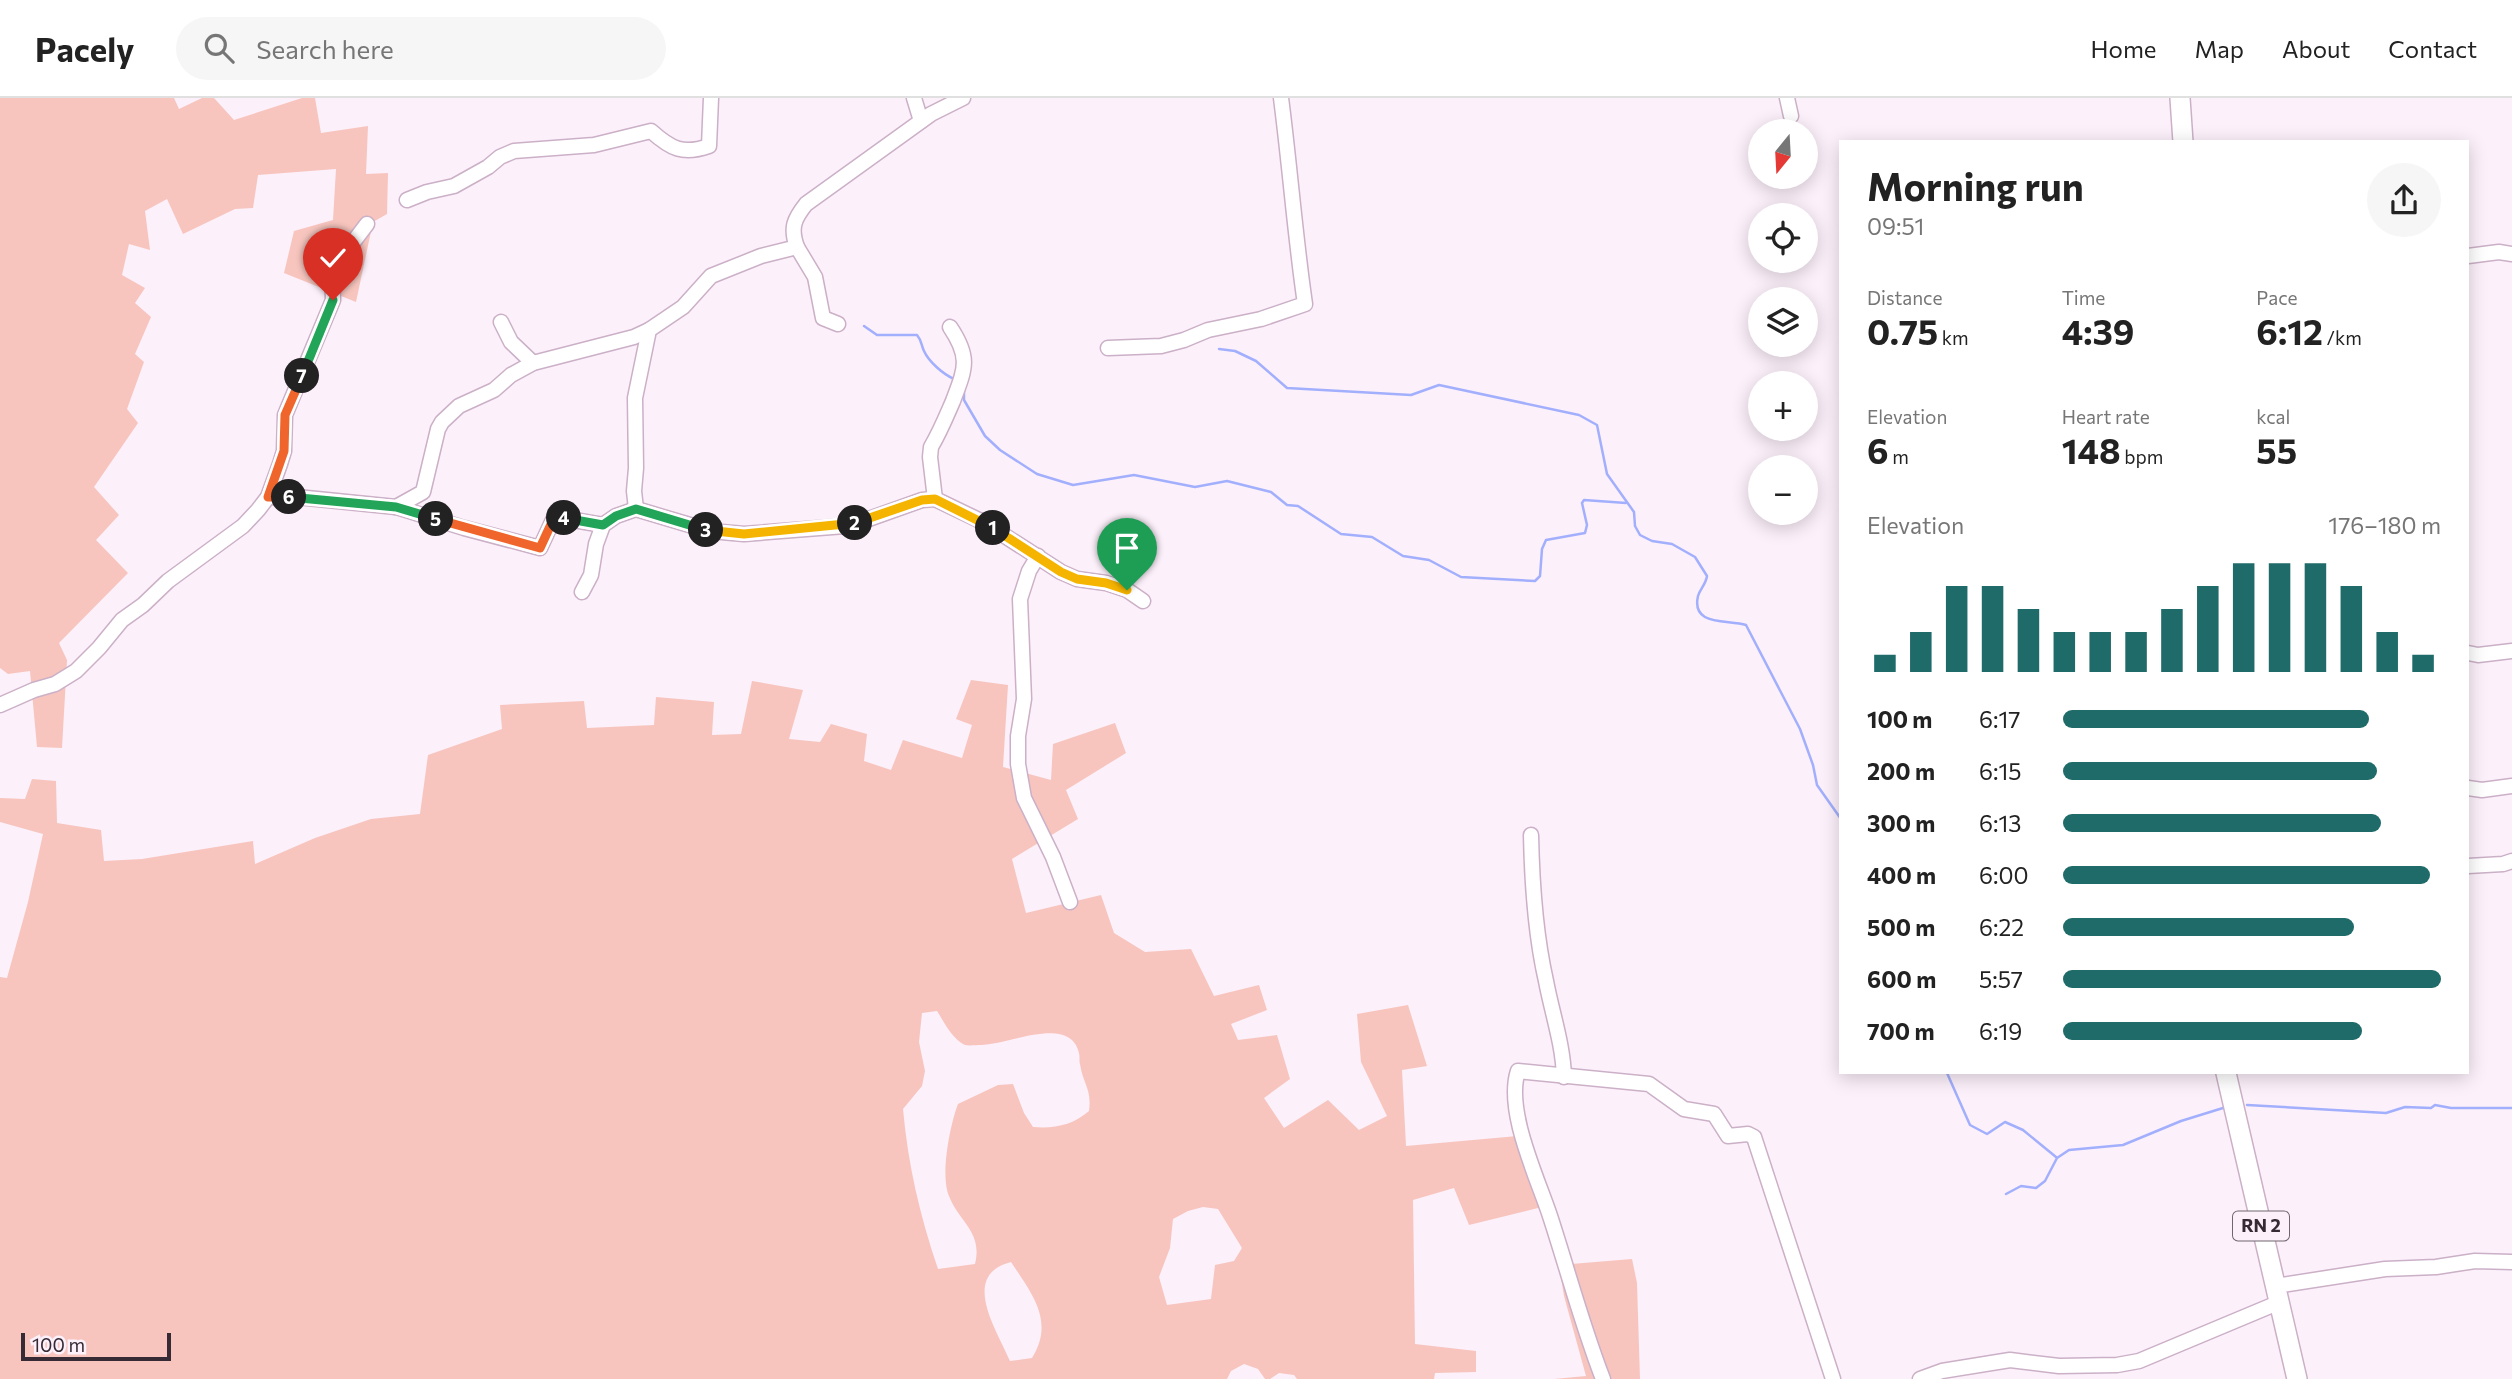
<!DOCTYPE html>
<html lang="en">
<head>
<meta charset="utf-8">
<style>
	body { margin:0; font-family:Commissioner,sans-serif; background:#f6f6f6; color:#222; height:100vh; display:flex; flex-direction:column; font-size:26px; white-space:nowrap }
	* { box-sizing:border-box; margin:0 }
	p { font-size:23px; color:#767676 }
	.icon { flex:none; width:38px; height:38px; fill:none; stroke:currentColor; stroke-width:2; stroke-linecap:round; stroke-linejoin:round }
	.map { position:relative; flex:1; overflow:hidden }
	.sheet { position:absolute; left:1839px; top:42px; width:630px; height:934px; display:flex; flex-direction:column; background:#fff; border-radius:0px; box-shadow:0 4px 18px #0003 }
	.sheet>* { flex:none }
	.needle { width:46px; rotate:198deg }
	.fabs { position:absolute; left:1748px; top:21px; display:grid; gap:14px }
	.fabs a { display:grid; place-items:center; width:70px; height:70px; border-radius:50%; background:#fff; box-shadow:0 4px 18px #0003; font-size:35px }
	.scale { position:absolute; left:21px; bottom:18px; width:150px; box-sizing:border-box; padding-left:7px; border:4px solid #362b34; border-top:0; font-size:19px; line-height:24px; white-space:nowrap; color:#362b34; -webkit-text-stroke:5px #fcf0fa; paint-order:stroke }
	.pin { position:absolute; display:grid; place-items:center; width:60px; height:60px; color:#fff; margin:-72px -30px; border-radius:50% 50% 50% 0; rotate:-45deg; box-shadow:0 0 7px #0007 }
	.pin .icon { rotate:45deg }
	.km { position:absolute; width:35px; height:35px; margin:-18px; border-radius:50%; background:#222; color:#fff; font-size:19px; line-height:35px; text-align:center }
	.round { display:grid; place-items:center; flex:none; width:74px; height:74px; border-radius:37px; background:#f6f6f6 }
	.overview { display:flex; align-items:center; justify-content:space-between; height:119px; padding:0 28px }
	h1 { font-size:38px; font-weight:700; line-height:52px }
	.figures { display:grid; grid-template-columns:repeat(3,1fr); gap:10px; height:119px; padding:7px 28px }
	.figures div { display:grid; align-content:center }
	.figures b { font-size:35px; font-weight:700 }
	.figures small { font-size:19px; font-weight:400 }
	.figures p { font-size:19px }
	.chart { height:196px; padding:14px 28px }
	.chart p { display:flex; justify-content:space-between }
	.chart svg { width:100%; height:126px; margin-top:7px; stroke:#1f6b69; stroke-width:6 }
	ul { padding:0 28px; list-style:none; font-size:23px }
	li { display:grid; grid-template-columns:112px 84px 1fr; align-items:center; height:52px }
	li i { height:18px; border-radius:9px; background:#1f6b69 }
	header { display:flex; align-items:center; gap:42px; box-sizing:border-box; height:98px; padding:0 35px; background:#fff; border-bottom:2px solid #e0e0e0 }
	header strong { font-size:33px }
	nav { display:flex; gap:38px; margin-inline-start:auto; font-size:24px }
	.search { width:490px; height:63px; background:#f6f6f6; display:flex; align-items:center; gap:18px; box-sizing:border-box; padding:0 24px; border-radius:38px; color:#767676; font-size:26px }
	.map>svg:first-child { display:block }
	.green { fill:#f7c5be; fill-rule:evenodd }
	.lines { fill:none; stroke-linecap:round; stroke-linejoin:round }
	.stream { stroke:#a2affd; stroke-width:2.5 }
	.minor-casing { stroke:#cbb0c7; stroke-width:17 }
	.major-casing { stroke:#cbb0c7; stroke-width:22 }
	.minor { stroke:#fff; stroke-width:14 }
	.major { stroke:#fff; stroke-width:19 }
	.split-1-casing { stroke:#fff; stroke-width:14 }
	.split-2-casing { stroke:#fff; stroke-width:14 }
	.split-3-casing { stroke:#fff; stroke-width:14 }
	.split-4-casing { stroke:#fff; stroke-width:14 }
	.split-5-casing { stroke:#fff; stroke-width:14 }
	.split-6-casing { stroke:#fff; stroke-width:14 }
	.split-7-casing { stroke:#fff; stroke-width:14 }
	.split-8-casing { stroke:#fff; stroke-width:14 }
	.split-1 { stroke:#f5b400; stroke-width:9 }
	.split-2 { stroke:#f5b400; stroke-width:9 }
	.split-3 { stroke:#f5b400; stroke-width:9 }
	.split-4 { stroke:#22a559; stroke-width:9 }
	.split-5 { stroke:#f0652b; stroke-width:9 }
	.split-6 { stroke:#22a559; stroke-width:9 }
	.split-7 { stroke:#f0652b; stroke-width:9 }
	.split-8 { stroke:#22a559; stroke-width:9 }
	.labels { text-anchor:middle; stroke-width:5; stroke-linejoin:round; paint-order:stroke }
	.shield { fill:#fcf0fa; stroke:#71666f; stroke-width:2 }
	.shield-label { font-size:18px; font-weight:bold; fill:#362b34 }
</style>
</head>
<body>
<header>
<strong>Pacely</strong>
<div class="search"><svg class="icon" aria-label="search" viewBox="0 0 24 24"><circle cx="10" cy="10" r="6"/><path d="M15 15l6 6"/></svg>Search here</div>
<nav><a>Home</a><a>Map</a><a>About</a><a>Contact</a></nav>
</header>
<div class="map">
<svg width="2512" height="1281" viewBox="0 0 2512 1281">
	<rect width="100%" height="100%" fill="#fcf0fa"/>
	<g class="green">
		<path d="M0,0H174L179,11L202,0H214L234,22L302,0H315L321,35L368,28L366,76L388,75L387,116L373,124L356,204L284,175L294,133L333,122L336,71L258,77L253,110L235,111L183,136L167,101L145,113L150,152L129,146L122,177L145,190L135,205L151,219L135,256L144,264L127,311L138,325L94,389L119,417L96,442L128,475L59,545L67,562L62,650L37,649L30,573L8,576L0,570Z"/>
		<path d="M971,582L1008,587L1003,669L1051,682L1053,646L1115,625L1126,655L1066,692L1078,721L1012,761L1026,815L1101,797L1114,835L1145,854L1191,851L1214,898L1259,887L1267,912L1231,926L1238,942L1277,937L1290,981L1264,1000L1284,1030L1328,1002L1359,1032L1387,1018L1361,964L1357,916L1408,907L1427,968L1402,972L1406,1048L1529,1037L1550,1107L1469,1127L1454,1090L1413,1102L1415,1246L1476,1253V1274L1435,1275L1434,1281H1297L1294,1277L1279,1275L1270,1281H1265L1258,1271L1244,1266L1231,1273L1227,1281H0V879L7,880L28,804L43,736L0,724V700L25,701L32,681L56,683L57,725L101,732L104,763L142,761L253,743L255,766L315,740L371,721L420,716L428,657L502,631L500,607L584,603L587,630L654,627L656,599L714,604L712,637L741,636L752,583L803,592L789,641L820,644L831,626L867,636L864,663L891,672L903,642L962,660L972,627L956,621ZM937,913C944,924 952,941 965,947C969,948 976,947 981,947C1008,947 1070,916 1079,955C1080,959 1079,963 1080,966C1083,986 1092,991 1089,1013C1073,1027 1054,1031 1033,1029L1024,1015L1013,986L998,987L958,1006C950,1027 940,1077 949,1098C959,1124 983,1134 975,1166L938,1171C920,1118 908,1067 903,1011L922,988L925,973L919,944L922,915ZM1203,1109L1218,1111L1242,1150L1234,1163L1215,1167L1211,1201L1167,1207L1159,1179L1170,1150L1173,1121L1188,1113ZM1011,1164C1032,1196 1055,1223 1032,1260L1010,1263C996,1231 960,1177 1011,1164Z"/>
		<path d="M1632,1161L1637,1185L1640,1281H1554L1586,1278L1564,1198L1559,1167Z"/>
	</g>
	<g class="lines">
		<g class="stream">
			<path d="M864,228L877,237H917C922,243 921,247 924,253C929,264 943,276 954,281"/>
			<path d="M1219,251L1235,253L1256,263L1287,290L1411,297L1439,287L1579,317L1597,327L1607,376L1634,414L1635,428L1640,437L1652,443L1672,446L1695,459L1707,478C1706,486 1700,491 1698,498C1691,529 1728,521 1746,527L1800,631L1813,667L1817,687L1841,721"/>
			<path d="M964,293V302L985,338L1000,352L1037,376L1073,387L1134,377L1195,389L1227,383L1271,394L1287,407L1298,408L1341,436L1372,439L1403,458L1429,462L1461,479L1535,483L1540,478L1542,451L1546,442L1585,435L1587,427L1582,405L1584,402L1626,405"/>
			<path d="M1947,975L1970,1027L1987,1036L2005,1024L2023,1032L2056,1059"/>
			<path d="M2247,1007L2386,1015L2405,1009L2431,1010L2435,1007L2451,1010H2512"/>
			<path d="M2006,1096L2021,1088L2036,1090L2045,1083L2057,1060L2069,1052L2123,1047L2181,1023L2223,1010"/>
		</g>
		<defs>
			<g id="minor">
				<path d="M914,0L921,23"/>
				<path d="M1787,0L1791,18"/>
				<path d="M407,102L427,94L454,88L488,69L500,59L514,53L594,47L651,33C671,51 683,57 709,48L711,0"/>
				<path d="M797,149L815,179L823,220L838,226"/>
				<path d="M2468,158L2499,154L2512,156"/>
				<path d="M501,224L511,244L533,265"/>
				<path d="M1108,250L1161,248L1184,242L1208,232L1261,221L1305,206C1295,138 1290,69 1281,0"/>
				<path d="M268,399H297L396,409L464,430L540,450L553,422L562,420L603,427"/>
				<path d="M935,401L930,359L931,349C940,334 946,319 953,303C965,271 971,260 950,229"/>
				<path d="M396,409L423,394L438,331L442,324L459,308L494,292L511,277L533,265L634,239L649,232"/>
				<path d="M636,411L634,393L636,370L635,300L649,232L683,209L711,178L761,158L797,149C790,130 794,121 806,106L931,16L963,0"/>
				<path d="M1038,458L1029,473L1020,501L1024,601L1018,638V666L1024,700L1053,759L1070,804"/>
				<path d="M582,494L591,477L596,446L603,427L616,418L636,411L710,433L744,436L845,428L866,422L922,402L935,401L985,425L1061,474L1077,481L1106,485L1127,492L1143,503"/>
				<path d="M2468,555L2478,557L2512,553"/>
				<path d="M0,607L34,592L55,586L76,573L99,550L122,522L143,507L168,483L243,428L258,412L268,399L280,366L284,353L285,317L333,202L332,172L367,126"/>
				<path d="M2468,690L2482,692L2512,688"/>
				<path d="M1531,737C1532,786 1535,835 1546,883C1552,915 1563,946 1564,979"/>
				<path d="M2468,768L2503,766L2512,763"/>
				<path d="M2275,1188L2385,1171L2436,1169L2475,1163L2512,1164"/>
				<path d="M1603,1281C1582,1227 1568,1173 1550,1118C1537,1079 1505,1012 1518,973L1649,986L1684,1011L1714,1016L1728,1038L1748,1036L1754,1039L1833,1281"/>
				<path d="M1920,1281L1942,1273L2010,1262L2059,1268L2117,1267L2139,1263L2280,1204"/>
			</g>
			<g id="major">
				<path d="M2180,0L2183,44"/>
				<path d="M2226,975L2297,1281"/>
			</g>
		</defs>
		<use href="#minor" class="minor-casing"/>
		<use href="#major" class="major-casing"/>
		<use href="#minor" class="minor"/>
		<use href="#major" class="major"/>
	</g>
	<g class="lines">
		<defs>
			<path id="split-1" d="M993,430L1061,474L1077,481L1106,485L1127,492"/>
			<path id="split-2" d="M855,425L922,402L935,401L993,430"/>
			<path id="split-3" d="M706,432L744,436L855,425"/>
			<path id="split-4" d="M564,420L603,427L616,418L636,411L706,432"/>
			<path id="split-5" d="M436,421L540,450L553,422L564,420"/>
			<path id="split-6" d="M289,399L396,409L436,421"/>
			<path id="split-7" d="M289,399H268L284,353L285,317L302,278"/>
			<path id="split-8" d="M302,278L333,202"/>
		</defs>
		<use href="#split-1" class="split-1-casing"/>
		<use href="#split-2" class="split-2-casing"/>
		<use href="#split-3" class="split-3-casing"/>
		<use href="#split-4" class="split-4-casing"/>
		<use href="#split-5" class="split-5-casing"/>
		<use href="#split-6" class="split-6-casing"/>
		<use href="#split-7" class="split-7-casing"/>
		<use href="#split-8" class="split-8-casing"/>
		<use href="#split-1" class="split-1"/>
		<use href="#split-2" class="split-2"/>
		<use href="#split-3" class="split-3"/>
		<use href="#split-4" class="split-4"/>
		<use href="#split-5" class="split-5"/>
		<use href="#split-6" class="split-6"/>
		<use href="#split-7" class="split-7"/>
		<use href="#split-8" class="split-8"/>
	</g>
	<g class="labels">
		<rect class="shield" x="2233" y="1113.5" width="56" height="29" rx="5"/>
		<g class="shield-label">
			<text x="2261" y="1134">RN 2</text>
		</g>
	</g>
</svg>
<div class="fabs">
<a><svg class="needle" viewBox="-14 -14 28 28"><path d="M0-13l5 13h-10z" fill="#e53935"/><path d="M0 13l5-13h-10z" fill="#767676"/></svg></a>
<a><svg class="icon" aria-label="locate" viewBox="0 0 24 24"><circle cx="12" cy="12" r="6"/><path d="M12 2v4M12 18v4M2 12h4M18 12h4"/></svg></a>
<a><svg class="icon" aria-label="layers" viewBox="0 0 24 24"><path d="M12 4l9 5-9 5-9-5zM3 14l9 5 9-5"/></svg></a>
<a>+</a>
<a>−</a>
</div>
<div class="scale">100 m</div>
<div class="pin" style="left:1127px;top:492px;background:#1e9e55"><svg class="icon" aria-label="arrive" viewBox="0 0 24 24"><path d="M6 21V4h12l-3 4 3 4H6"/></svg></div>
<div class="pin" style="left:333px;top:202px;background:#d93025"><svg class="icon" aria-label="check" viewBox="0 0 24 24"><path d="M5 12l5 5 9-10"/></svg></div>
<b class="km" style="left:993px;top:430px">1</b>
<b class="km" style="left:855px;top:425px">2</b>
<b class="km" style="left:706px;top:432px">3</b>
<b class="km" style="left:564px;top:420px">4</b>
<b class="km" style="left:436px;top:421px">5</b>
<b class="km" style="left:289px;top:399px">6</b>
<b class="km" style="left:302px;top:278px">7</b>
<section class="sheet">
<div class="overview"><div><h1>Morning run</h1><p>09:51</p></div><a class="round"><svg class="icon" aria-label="share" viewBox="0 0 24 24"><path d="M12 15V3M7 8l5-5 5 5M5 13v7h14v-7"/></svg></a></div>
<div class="figures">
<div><p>Distance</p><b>0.75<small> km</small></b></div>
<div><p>Time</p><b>4:39</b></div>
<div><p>Pace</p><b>6:12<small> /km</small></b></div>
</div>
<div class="figures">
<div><p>Elevation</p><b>6<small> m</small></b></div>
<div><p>Heart rate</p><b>148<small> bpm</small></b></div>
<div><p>kcal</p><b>55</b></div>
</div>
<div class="chart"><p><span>Elevation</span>176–180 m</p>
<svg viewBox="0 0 160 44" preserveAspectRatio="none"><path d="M5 44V38M15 44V30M25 44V14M35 44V14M45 44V22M55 44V30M65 44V30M75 44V30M85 44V22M95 44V14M105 44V6M115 44V6M125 44V6M135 44V14M145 44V30M155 44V38"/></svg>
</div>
<ul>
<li><b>100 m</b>6:17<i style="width:81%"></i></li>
<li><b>200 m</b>6:15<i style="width:83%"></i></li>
<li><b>300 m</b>6:13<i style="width:84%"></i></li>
<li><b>400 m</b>6:00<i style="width:97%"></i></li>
<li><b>500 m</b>6:22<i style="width:77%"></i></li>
<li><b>600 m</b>5:57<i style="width:100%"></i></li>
<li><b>700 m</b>6:19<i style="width:79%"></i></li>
</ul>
</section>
</div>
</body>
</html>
